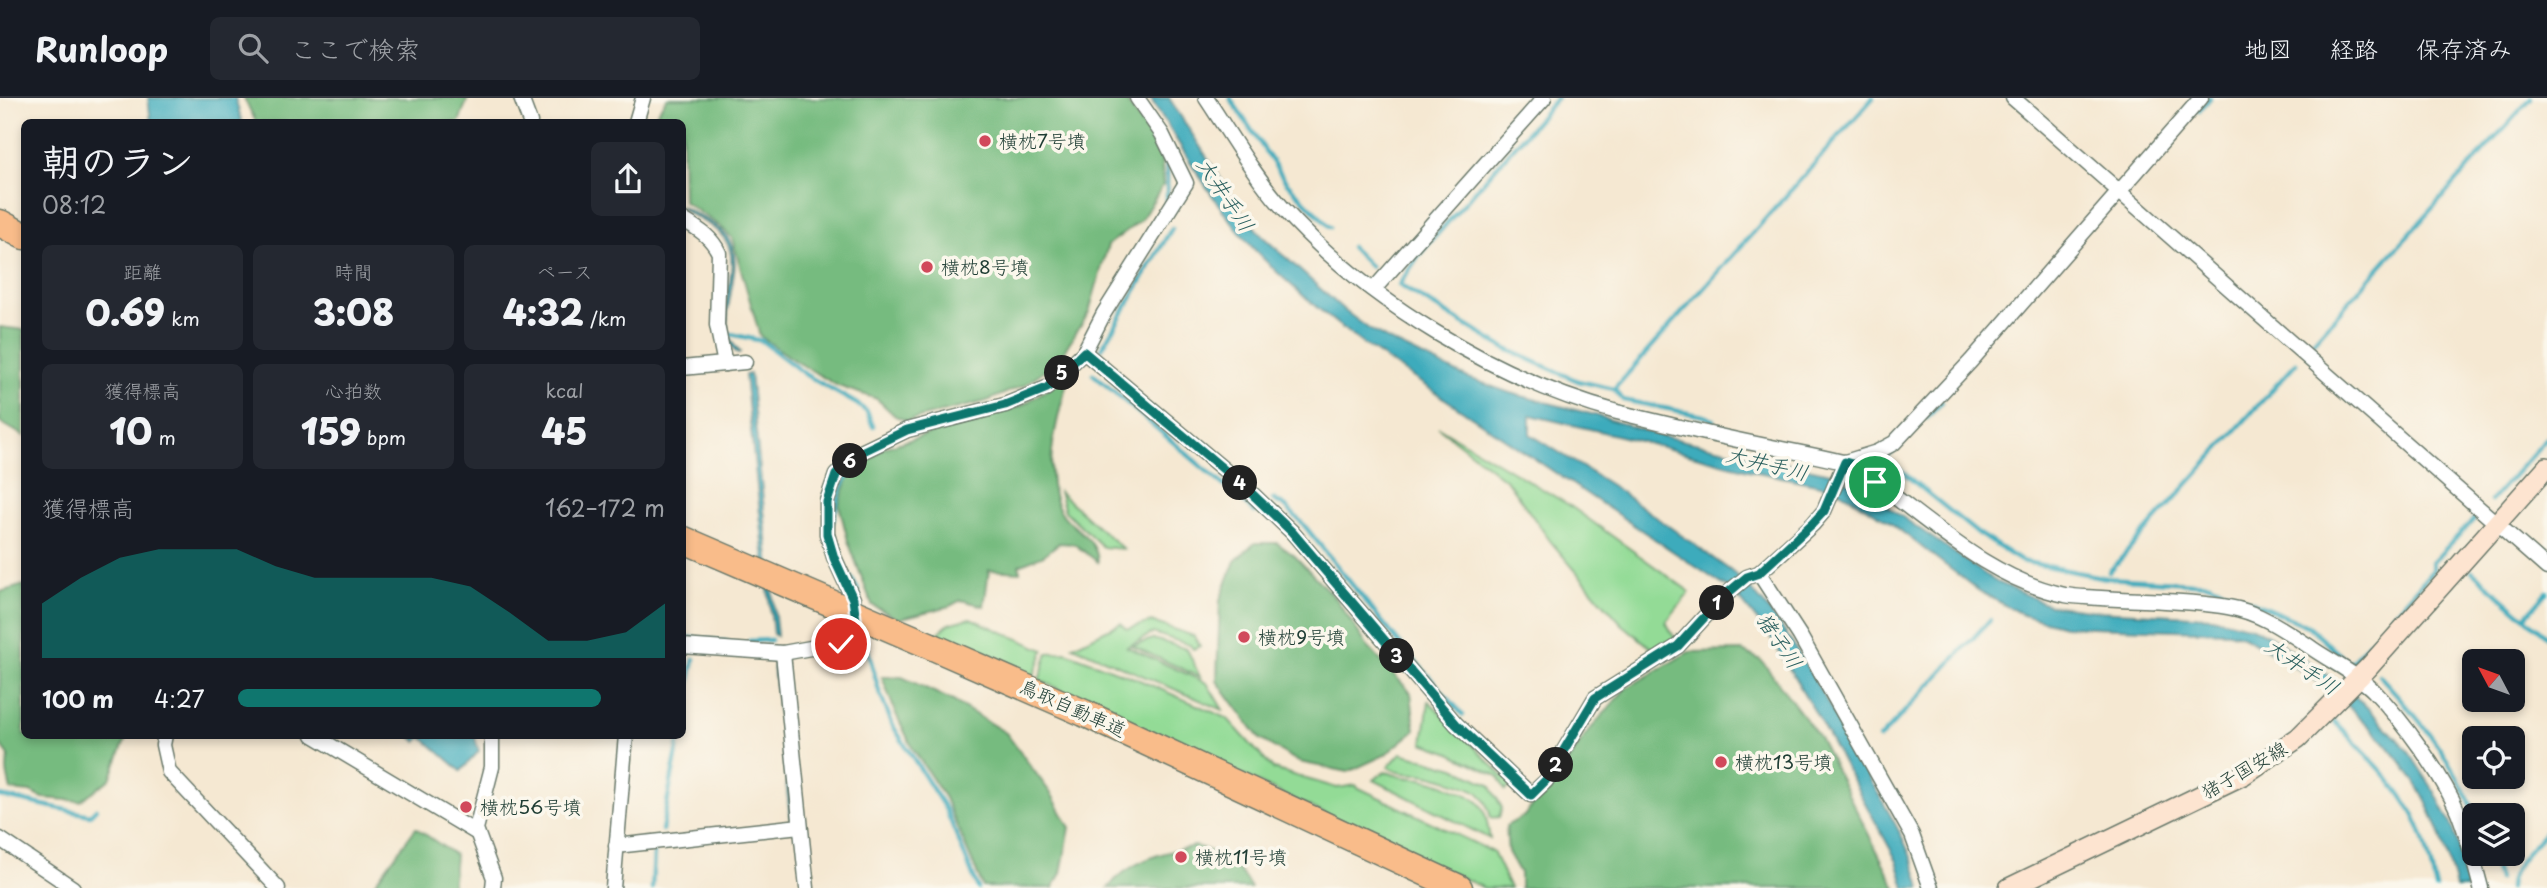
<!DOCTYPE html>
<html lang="ja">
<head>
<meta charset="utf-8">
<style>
	body { margin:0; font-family:"Playpen Sans","Klee One",sans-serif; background:#242831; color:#f1f3f6; height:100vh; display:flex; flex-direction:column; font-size:26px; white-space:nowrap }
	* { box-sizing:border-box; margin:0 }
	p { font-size:23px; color:#9ea1a6 }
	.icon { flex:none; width:38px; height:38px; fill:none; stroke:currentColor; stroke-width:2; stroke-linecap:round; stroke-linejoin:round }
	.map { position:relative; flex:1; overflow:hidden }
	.panel { position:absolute; left:21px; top:21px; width:665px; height:620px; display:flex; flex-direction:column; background:#171b24; border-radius:10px; box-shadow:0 4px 10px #0003 }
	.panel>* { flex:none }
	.needle { width:46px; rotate:311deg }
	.tools { position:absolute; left:2462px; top:551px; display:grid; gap:14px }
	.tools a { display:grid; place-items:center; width:63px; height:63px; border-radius:10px; background:#171b24; box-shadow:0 4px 10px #0003; font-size:35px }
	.pin { position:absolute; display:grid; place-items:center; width:60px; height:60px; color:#fff; margin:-30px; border:4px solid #fff; border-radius:50%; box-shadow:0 2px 7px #0007 }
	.km { position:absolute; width:35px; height:35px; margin:-18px; border-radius:50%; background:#222; color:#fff; font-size:19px; line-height:35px; text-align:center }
	.round { display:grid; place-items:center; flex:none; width:74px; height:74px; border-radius:10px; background:#242831 }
	.summary { display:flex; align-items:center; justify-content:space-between; height:119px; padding:0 21px }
	h1 { font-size:38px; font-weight:800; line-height:52px }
	.figures { display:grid; grid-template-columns:repeat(3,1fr); gap:10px; height:119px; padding:7px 21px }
	.figures div { display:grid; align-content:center; border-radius:10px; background:#242831; text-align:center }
	.figures b { font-size:35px; font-weight:800 }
	.figures small { font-size:19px; font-weight:400 }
	.figures p { font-size:19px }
	.chart { height:196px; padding:14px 21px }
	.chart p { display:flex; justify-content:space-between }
	.chart svg { width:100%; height:126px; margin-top:7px; fill:#0f766e; opacity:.7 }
	ul { padding:0 21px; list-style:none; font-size:23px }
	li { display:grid; grid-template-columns:112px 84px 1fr; align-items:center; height:52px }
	li i { height:18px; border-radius:9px; background:#0f766e }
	header { display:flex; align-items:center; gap:42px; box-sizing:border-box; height:98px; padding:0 35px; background:#171b24; border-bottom:2px solid #363941 }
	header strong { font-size:33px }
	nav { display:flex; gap:38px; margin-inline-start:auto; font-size:24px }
	.search { width:490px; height:63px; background:#242831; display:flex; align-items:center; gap:18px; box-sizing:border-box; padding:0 24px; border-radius:10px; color:#9ea1a6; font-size:26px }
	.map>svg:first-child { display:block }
	.green { fill:#93db96; stroke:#598c65; stroke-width:2 }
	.forest { fill:#76bb7f; stroke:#4a7c5a; stroke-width:2 }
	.water { fill:#3dabbc; stroke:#2e7478; stroke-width:2 }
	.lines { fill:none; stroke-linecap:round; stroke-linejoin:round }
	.stream { stroke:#3dabbc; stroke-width:4.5 }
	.street-casing { stroke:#6a796b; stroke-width:17 }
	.secondary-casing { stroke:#6a796b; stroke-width:22 }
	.highway-casing { stroke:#6a796b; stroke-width:29 }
	.street { stroke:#fff; stroke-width:14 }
	.secondary { stroke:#fde4d0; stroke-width:19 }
	.highway { stroke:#f9bc8a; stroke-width:26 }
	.highway-bridge-casing { stroke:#6a796b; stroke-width:29; stroke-linecap:butt }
	.highway-bridge { stroke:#f9bc8a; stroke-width:26 }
	.route-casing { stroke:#fff; stroke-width:14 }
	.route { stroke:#0f766e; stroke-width:9 }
	.poi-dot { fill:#d1495b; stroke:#fbf7ec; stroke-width:2.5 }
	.labels { text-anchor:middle; stroke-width:7; stroke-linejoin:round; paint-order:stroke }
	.poi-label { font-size:19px; fill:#1f3d34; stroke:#fbf7ec; text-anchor:start }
	.street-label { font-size:19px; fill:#1f3d34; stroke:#fbf7ec }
	.water-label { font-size:21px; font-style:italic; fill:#285e5d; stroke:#fbf7ec }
</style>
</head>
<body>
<header>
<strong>Runloop</strong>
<div class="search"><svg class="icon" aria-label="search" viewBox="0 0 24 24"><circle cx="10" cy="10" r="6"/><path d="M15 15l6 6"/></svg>ここで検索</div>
<nav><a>地図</a><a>経路</a><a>保存済み</a></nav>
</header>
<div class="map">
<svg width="2547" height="790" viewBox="0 0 2547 790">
	<rect width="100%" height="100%" fill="#fbf7ec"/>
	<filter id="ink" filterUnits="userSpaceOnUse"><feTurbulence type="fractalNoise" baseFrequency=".0143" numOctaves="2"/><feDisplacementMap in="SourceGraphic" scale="14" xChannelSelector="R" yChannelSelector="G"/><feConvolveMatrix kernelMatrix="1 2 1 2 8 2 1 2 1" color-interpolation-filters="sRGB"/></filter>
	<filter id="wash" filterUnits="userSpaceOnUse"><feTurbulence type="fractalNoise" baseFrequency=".00686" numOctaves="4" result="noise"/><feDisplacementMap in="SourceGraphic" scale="28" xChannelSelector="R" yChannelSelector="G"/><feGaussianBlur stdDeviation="1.57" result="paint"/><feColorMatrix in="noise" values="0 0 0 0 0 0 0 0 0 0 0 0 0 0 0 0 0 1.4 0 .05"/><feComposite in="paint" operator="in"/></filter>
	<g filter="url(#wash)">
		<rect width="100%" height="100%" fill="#f5e8d2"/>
		<g class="green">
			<path d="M1438,329L1569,407L1690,494L1666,524L1675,541L1656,554L1622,526L1598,499L1551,444L1507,383Z"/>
			<path d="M1059,394L1123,451L1103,449L1065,413Z"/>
			<path d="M970,520L1044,552L1033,580L946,542L947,540L937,536L949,526Z"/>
			<path d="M1152,524L1194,538L1200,548L1193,551L1190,547L1153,535L1127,549L1207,585L1223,612L1073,548L1121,525L1127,531Z"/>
			<path d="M1153,541L1187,551L1200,579L1132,548Z"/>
			<path d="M1066,554L1137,581L1227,620L1273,671L1337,690L1356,687L1357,689L1493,754L1510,790H1484L1039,582L1048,555Z"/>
			<path d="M1429,603L1512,687L1505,692L1498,678L1448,654L1423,645Z"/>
			<path d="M1401,655L1455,670L1490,687L1502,710L1499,719L1491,720C1489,712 1486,701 1479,695C1471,689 1432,677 1420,676C1408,675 1400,677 1388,669Z"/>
			<path d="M1385,673C1400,680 1406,679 1422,681C1433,683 1444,687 1454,691C1486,704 1484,708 1490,741L1374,682Z"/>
		</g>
		<g class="forest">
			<path d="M244,0H468L459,24H256Z"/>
			<path d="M667,0H1124L1161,53L1163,87L1141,122L1108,147L1089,214L1059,261L1025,287L987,303L907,323L895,318L877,301L838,288L794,262L760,238L732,140L721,129L683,103L682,24H651Z"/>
			<path d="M0,229L24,232V338L0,324Z"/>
			<path d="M1069,277C1059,314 1037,384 1064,418C1077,434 1097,441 1098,464L1074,446L1059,445L1044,457L1019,467L1020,474L989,472L984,508L961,502L950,508L898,521L872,507L848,443L839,407L848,381L883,350L1021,308Z"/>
			<path d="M1255,445H1277L1295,458L1337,502L1368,549L1411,595L1415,632L1385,657L1348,674L1299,664L1260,641L1217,583L1220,502L1235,463Z"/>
			<path d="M24,487V637H127L110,681L80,703L43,700L30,694L11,692C8,680 5,670 9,658L0,646V494Z"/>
			<path d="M1742,553L1761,562L1819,639L1896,790H1520V775L1508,754L1506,728L1524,718L1561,673L1587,635L1625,591L1689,554Z"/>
			<path d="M882,579H902L953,603L1006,635L1052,697L1070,730L1061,775L1053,790L983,789L945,700L913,651L896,616Z"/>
			<path d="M416,730L455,757L452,790H371Z"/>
			<path d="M1195,748C1223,756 1236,764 1251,790H1108C1129,763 1163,754 1195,748Z"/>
		</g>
		<g class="water">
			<path d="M148,0H235L242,24H151Z"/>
			<path d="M1150,0H1169L1242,114L1261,137L1345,213L1369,231L1394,245L1466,279L1510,295L1595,317L1658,337L1835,376L1875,400L1995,483L2049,507L2097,513L2212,519L2252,529L2270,538L2325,575L2363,605L2407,651L2435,694L2453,730L2471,790H2456C2446,752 2435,714 2413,681C2372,618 2308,573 2243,538L2229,534L2064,528L2023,517L1979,493L1888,423L1841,394L1821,387L1752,373L1624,339L1530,317V336L1614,389L1731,473C1787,519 1825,602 1860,664C1882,704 1911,746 1921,790H1905L1897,763L1815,614L1770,538L1735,495L1363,246C1325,217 1287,186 1254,151C1213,106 1183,50 1150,0Z"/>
			<path d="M682,109C697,117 717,126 727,139C751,173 707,224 740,254L738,256C702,226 749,173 724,140C714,127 696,120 683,112Z"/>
			<path d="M750,276L777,538L773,536L745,277Z"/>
			<path d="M773,565L778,567L793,720L790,719Z"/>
			<path d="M409,637H474L479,653L461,673L422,639L417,644Z"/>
		</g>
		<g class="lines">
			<g class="stream">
				<path d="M1230,0L1286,84L1330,129"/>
				<path d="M1557,0L1419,157L1399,187L1504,250L1578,283L1614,291L1623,302L1704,318L1713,322L1712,327"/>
				<path d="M2199,13L2210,0"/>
				<path d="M1167,106V58"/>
				<path d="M1351,149L1371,169"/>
				<path d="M731,236L762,243L806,277L857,306L867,314L873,328"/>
				<path d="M2310,247L2531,0"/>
				<path d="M1102,250L1172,130"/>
				<path d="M1093,276L1255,414"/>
				<path d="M1614,291L1873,0"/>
				<path d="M1927,320L1942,304"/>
				<path d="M1893,353L1886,359L1891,365L1977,435L2021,463L2106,480L2210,486L2308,528L2350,566"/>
				<path d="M1273,401L1286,409L1303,426L1400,546L1463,617"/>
				<path d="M2491,403L2547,340"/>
				<path d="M833,423C838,393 843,379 866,358"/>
				<path d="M2472,473L2547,539"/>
				<path d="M2109,474L2296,265"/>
				<path d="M849,477L858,492L859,501"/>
				<path d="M2525,519L2547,494"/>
				<path d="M863,534L879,593L893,628L946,712L978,790"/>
				<path d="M682,539L727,544"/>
				<path d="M749,543L771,542"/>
				<path d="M2352,564L2434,471L2432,465L2476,419"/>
				<path d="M2379,577C2422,623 2451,659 2476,718"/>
				<path d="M682,622L694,561"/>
				<path d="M2334,623C2365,656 2400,686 2419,728C2427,747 2431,770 2436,790"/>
				<path d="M1879,641L1990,522"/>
				<path d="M0,698L90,717L96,711"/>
				<path d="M662,732L680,637"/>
				<path d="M2490,756L2498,781"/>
				<path d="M652,790L654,756"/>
				<path d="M2510,790C2510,768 2533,749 2547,733"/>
			</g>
		</g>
	</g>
	<g filter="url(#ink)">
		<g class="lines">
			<defs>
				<g id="street">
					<path d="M521,0L530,24"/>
					<path d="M1206,0C1230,36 1253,76 1282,109C1364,202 1498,282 1617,314C1662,325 1707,336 1752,345C1790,353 1828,359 1866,370L1875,384C1933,426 1992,482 2065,497C2076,499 2089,499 2101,500C2144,503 2186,502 2228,509C2260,514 2286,533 2313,551C2332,564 2357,576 2374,593C2403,623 2442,676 2458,714C2468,739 2474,764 2481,790"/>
					<path d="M2013,0L2547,470"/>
					<path d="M636,24L643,0"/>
					<path d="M682,121C698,131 711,138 719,155L717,227L725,266"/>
					<path d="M1374,191L1544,0"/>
					<path d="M1084,254L1104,215L1186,85L1162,36L1137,0"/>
					<path d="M682,270L745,264"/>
					<path d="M1759,475L1800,538L1912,737L1931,790"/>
					<path d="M682,548L783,555L855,542L857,536L853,501L834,459L827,436V403L836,377L855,357L907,332L1005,307L1047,290L1084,254L1247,391L1292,434L1456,626L1531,697L1546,683L1595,600L1678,548L1723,499L1747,479L1759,475L1813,426L1824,413L1845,364L1877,354L1894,345L1971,263L2201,0"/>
					<path d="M783,555L807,790"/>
					<path d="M165,637L163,647L169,674L278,790"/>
					<path d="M313,637L477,735"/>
					<path d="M492,637V669L476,731L494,780L493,790"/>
					<path d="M0,741L73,790"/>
					<path d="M616,748L800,728"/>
					<path d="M613,790L626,637"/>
				</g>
				<path id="secondary" d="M2009,790L2243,677L2298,640L2368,570L2547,369"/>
				<g id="highway">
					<path d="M0,125L24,138"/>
					<path d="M931,548L1084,615L1459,790"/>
				</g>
			</defs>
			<use href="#street" class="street-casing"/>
			<use href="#secondary" class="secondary-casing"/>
			<use href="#highway" class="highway-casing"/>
			<use href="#street" class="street"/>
			<use href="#secondary" class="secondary"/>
			<use href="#highway" class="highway"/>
			<defs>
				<path id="highway-bridge" d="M682,441L931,548"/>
			</defs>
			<use href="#highway-bridge" class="highway-bridge-casing"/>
			<use href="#highway-bridge" class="highway-bridge"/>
		</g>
	</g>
	<g class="lines" filter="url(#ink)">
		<defs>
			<path id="route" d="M841,546L855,542L858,536L853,501L834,460L827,436V404L836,377L855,357L907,332L1005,307L1047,290L1084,254L1247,391L1292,434L1456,626L1531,697L1546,682L1595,600L1678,548L1723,499L1747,479L1759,475L1813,425L1824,413L1845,364L1866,370L1875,384"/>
		</defs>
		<use href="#route" class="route-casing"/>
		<use href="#route" class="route"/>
	</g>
	<g class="poi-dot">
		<circle cx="985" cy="43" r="7"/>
		<circle cx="927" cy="169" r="7"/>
		<circle cx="1244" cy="539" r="7"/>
		<circle cx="1721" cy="664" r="7"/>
		<circle cx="466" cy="709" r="7"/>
		<circle cx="1181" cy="759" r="7"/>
	</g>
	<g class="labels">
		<g class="poi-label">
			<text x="999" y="50">横枕7号墳</text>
			<text x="941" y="176">横枕8号墳</text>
			<text x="1258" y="546">横枕9号墳</text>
			<text x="1735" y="671">横枕13号墳</text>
			<text x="480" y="716">横枕56号墳</text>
			<text x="1195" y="766">横枕11号墳</text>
		</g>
		<g class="street-label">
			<text transform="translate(1073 610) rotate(24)" y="7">鳥取自動車道</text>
			<text transform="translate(2244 672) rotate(-30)" y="7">猪子国安線</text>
		</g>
		<g class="water-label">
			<text transform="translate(1225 97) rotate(56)" y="7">大井手川</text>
			<text transform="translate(1767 366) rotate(14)" y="7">大井手川</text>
			<text transform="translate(1779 543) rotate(56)" y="7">猪子川</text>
			<text transform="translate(2302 569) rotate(34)" y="7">大井手川</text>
		</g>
	</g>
</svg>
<div class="tools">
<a><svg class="needle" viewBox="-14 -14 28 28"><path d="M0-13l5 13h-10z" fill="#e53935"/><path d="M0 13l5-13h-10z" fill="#9ea1a6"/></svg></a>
<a><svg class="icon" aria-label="locate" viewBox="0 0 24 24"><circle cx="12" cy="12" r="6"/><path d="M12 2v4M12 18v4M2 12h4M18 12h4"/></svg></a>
<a><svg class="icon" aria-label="layers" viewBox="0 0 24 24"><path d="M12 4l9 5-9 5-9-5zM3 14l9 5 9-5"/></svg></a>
</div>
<div class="pin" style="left:1875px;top:384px;background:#1e9e55"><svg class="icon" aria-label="arrive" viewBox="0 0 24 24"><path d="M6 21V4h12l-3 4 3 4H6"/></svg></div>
<div class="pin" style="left:841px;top:546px;background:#d93025"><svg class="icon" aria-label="check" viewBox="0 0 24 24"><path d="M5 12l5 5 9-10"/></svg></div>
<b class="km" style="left:1717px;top:505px">1</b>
<b class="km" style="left:1556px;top:667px">2</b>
<b class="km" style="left:1397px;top:558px">3</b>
<b class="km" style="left:1240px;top:385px">4</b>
<b class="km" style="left:1062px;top:275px">5</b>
<b class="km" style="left:850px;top:363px">6</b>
<section class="panel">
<div class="summary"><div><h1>朝のラン</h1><p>08:12</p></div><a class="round"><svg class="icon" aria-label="share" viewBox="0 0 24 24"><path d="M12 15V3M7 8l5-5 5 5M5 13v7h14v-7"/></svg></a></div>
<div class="figures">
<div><p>距離</p><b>0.69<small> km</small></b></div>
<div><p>時間</p><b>3:08</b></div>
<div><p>ペース</p><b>4:32<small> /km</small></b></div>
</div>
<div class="figures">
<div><p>獲得標高</p><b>10<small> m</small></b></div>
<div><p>心拍数</p><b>159<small> bpm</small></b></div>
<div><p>kcal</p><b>45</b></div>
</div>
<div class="chart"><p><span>獲得標高</span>162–172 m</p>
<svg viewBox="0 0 160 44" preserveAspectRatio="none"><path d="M0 44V25L10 16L20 9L30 6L40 6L50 6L60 12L70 16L80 16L90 16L100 16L110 19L120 28L130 38L140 38L150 35L160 25V44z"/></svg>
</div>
<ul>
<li><b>100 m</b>4:27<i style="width:85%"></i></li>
</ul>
</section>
</div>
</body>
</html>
